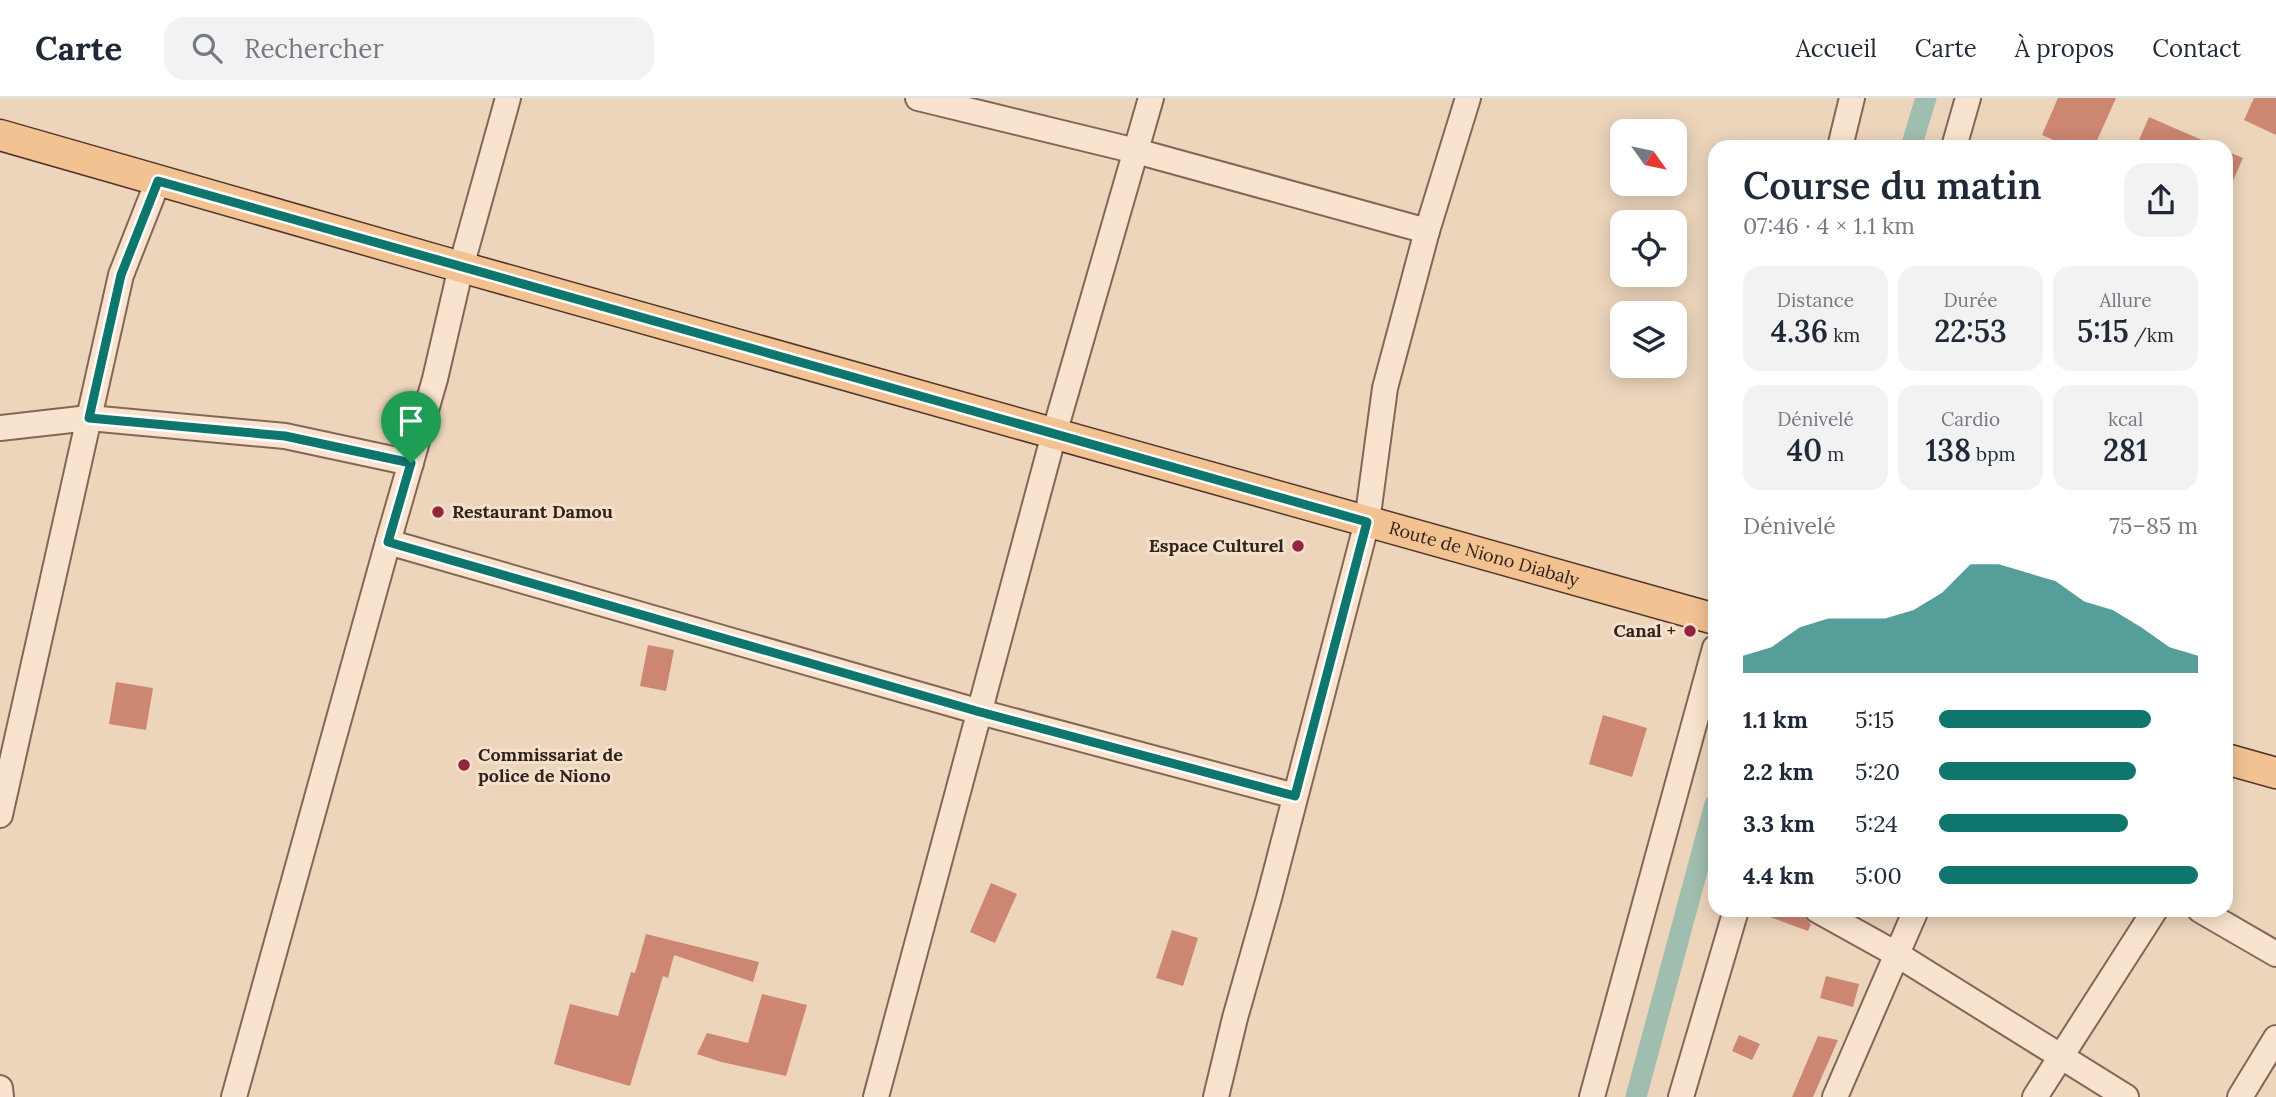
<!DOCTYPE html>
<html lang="fr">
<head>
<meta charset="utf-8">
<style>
	body { margin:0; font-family:Lora,serif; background:#f2f2f3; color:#1f2937; height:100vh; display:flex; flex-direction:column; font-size:26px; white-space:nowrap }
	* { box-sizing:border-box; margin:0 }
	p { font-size:23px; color:#747a83 }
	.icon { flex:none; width:38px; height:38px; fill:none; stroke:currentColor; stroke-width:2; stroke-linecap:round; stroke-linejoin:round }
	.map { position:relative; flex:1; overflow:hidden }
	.panel { position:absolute; left:1708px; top:42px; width:525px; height:777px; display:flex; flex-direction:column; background:#fff; border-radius:21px; box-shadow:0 4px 18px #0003 }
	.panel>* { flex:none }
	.needle { width:46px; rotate:123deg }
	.tools { position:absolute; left:1610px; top:21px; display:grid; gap:14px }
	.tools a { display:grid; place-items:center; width:77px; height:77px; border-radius:14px; background:#fff; box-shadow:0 4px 18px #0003; font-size:35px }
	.pin { position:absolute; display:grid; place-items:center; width:60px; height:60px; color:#fff; margin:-72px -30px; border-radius:50% 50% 50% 0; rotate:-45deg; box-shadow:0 0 7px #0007 }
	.pin .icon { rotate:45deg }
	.round { display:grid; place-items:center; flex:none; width:74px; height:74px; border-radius:21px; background:#f2f2f3 }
	.overview { display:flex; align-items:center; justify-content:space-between; height:119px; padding:0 35px }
	h1 { font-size:38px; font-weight:600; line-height:52px }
	.figures { display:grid; grid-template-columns:repeat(3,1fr); gap:10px; height:119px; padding:7px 35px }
	.figures div { display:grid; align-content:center; border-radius:18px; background:#f2f2f3; text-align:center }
	.figures b { font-size:30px; font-weight:600 }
	.figures small { font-size:19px; font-weight:400 }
	.figures p { font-size:19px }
	.chart { height:196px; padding:14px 35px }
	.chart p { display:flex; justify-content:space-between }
	.chart svg { width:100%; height:126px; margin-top:7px; fill:#0f766e; opacity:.7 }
	ul { padding:0 35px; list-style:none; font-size:23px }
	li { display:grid; grid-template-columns:112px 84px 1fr; align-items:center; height:52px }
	li i { height:18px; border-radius:9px; background:#0f766e }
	header { display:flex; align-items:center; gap:42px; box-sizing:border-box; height:98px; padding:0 35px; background:#fff; border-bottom:2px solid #e0e1e3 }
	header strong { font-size:33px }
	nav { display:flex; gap:38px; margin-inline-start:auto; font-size:24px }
	.search { width:490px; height:63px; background:#f2f2f3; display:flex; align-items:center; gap:18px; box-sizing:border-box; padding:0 24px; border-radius:21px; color:#747a83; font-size:26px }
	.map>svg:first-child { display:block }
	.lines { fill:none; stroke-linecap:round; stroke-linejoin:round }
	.canal { stroke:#a0beaf; stroke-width:21 }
	.building { fill:#cc8671 }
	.minor-casing { stroke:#846556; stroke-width:28 }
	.major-casing { stroke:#51352a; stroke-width:33 }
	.minor { stroke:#f8e4ce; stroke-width:24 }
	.major { stroke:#f2c292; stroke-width:30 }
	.route-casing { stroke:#fff; stroke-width:14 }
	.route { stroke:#0f766e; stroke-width:9 }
	.poi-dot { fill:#93263c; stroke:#f5e1cb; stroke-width:2.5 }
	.labels { text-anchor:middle; stroke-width:6; stroke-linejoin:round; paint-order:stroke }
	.poi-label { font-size:18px; font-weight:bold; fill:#33221b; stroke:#f5e1cb; text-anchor:start }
	.street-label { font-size:18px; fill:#33221b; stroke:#f5e1cb }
</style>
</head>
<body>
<header>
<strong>Carte</strong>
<div class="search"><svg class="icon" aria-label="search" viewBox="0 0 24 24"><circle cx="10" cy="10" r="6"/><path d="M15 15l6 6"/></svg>Rechercher</div>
<nav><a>Accueil</a><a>Carte</a><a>À propos</a><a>Contact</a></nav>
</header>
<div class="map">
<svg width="2276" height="999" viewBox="0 0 2276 999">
	<rect width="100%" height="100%" fill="#edd5bc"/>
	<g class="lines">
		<g class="canal">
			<path d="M1911,49L1926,0"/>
			<path d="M1636,999L1715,706"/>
		</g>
	</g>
	<g class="building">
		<path d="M2058,0H2116L2094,49H2069L2042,37Z"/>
		<path d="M2254,0H2276V37L2244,22Z"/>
		<path d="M2149,19L2218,49H2136Z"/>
		<path d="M2226,53L2243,60L2226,99Z"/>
		<path d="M648,547L674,552L666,593L640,588Z"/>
		<path d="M116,584L153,590L146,632L109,626Z"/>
		<path d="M1603,617L1647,630L1632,679L1589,666Z"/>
		<path d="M991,785L1017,796L995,845L970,834Z"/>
		<path d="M1757,812H1802L1805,820L1811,826L1808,833L1756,814Z"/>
		<path d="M1172,832L1198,840L1183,888L1156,880Z"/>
		<path d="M646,836L759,864L753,884L674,857L668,880L663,878L630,988L554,966L570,906L618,918L631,874L635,875Z"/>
		<path d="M1826,878L1859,886L1853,909L1820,900Z"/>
		<path d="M762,896L807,907L786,978L721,964L697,956L707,935L748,945Z"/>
		<path d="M1739,937L1760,946L1752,962L1732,953Z"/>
		<path d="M1818,938L1838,942L1813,999H1792Z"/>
	</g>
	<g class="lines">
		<defs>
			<g id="minor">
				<path d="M918,0L1136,53L1427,133"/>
				<path d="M1840,49L1852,0"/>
				<path d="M1954,49L1968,0"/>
				<path d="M0,330L89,320L285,338L411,365"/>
				<path d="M388,444L980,614L1295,698"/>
				<path d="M0,717L121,177L158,83"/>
				<path d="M1817,812L1898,857L2126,999"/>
				<path d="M2200,812L2276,856"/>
				<path d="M0,990L1,999"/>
				<path d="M234,999L388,444L435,281L461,169L508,0"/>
				<path d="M876,999L1054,336L1151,0"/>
				<path d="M1216,999L1235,920L1269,800L1367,424L1385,290L1427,133L1468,0"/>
				<path d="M1592,999L1715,550"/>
				<path d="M1681,999L1736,812"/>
				<path d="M1835,999L1916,812"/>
				<path d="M2035,999L2155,812"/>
				<path d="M2240,999L2276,940"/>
			</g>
			<g id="major">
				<path id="s1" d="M0,37L461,169L1715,521"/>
				<path d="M2226,661L2276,675"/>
			</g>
		</defs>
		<use href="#minor" class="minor-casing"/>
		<use href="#major" class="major-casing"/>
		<use href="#minor" class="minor"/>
		<use href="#major" class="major"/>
	</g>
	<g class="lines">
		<defs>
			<path id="route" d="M158,83L1367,424L1295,698L980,614L388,444L411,365L285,338L89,320L121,177Z"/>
		</defs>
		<use href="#route" class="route-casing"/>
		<use href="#route" class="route"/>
	</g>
	<g class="poi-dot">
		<circle cx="438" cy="414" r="7"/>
		<circle cx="1298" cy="448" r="7"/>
		<circle cx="1690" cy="533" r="7"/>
		<circle cx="464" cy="667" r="7"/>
	</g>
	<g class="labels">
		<g class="poi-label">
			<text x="452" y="420">Restaurant Damou</text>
			<text x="1284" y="454" text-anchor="end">Espace Culturel</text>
			<text x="1676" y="539" text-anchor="end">Canal +</text>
			<text x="478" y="663">Commissariat de<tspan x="478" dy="21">police de Niono</tspan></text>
		</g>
		<g class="street-label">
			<text dy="6" stroke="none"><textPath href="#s1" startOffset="1542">Route de Niono Diabaly</textPath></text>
		</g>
	</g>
</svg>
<div class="tools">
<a><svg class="needle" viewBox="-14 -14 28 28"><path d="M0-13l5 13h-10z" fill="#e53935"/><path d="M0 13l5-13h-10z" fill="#747a83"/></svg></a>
<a><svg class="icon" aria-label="locate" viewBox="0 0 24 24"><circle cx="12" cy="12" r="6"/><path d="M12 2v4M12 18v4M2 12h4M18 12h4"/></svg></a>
<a><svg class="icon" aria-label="layers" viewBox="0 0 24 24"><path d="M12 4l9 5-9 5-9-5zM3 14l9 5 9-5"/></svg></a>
</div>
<div class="pin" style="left:411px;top:365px;background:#1e9e55"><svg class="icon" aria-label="arrive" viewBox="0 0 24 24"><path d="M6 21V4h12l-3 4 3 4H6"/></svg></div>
<section class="panel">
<div class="overview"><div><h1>Course du matin</h1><p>07:46 · 4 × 1.1 km</p></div><a class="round"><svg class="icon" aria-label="share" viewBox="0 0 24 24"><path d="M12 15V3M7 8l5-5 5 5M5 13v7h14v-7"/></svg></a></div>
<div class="figures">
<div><p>Distance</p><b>4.36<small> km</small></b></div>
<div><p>Durée</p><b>22:53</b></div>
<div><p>Allure</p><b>5:15<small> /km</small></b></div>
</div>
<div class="figures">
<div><p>Dénivelé</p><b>40<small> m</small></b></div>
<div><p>Cardio</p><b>138<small> bpm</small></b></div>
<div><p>kcal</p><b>281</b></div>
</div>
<div class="chart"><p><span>Dénivelé</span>75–85 m</p>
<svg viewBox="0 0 160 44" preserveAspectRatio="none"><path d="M0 44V38L10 35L20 28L30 25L40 25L50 25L60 22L70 16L80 6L90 6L100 9L110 12L120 19L130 22L140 28L150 35L160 38V44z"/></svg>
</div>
<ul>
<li><b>1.1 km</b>5:15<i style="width:82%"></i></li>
<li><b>2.2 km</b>5:20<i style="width:76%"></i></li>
<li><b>3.3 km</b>5:24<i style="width:73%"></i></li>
<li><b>4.4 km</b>5:00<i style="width:100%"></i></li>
</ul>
</section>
</div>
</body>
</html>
